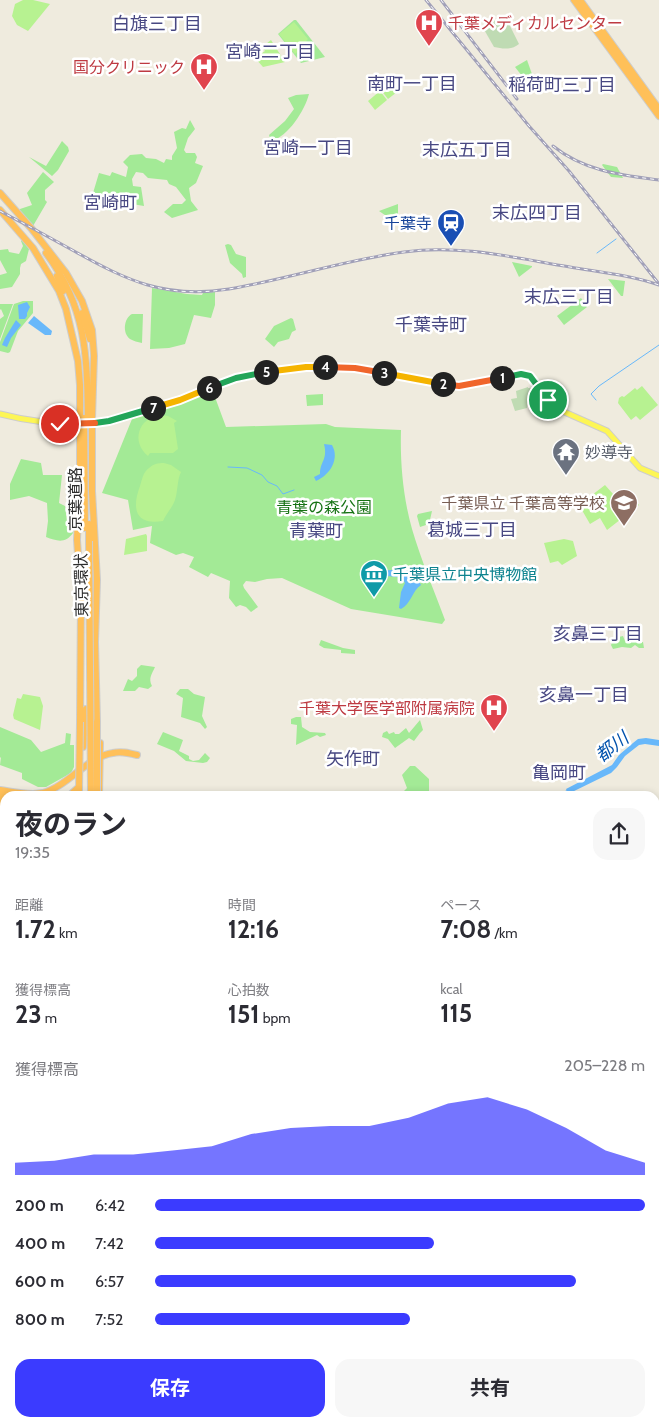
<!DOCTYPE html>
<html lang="ja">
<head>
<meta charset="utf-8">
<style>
	body { margin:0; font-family:Cabin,"Noto Sans JP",sans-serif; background:#f7f7f7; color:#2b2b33; height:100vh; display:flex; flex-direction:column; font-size:19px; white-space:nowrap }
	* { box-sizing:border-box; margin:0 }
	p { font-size:16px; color:#7c7c81 }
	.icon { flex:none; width:28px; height:28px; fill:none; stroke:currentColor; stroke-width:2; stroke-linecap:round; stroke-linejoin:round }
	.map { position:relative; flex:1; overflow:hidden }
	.sheet { position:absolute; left:0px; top:791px; width:660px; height:636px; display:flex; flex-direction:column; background:#fff; border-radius:15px 15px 0 0; box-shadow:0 2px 8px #0003 }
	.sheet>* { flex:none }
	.pin { position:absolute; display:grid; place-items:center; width:42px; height:42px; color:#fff; margin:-21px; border:2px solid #fff; border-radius:50%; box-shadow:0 1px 5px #0007 }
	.km { position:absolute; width:25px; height:25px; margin:-12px; border-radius:50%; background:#222; color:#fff; font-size:14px; line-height:25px; text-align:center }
	.round { display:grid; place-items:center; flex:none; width:52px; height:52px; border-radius:15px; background:#f7f7f7 }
	.headline { display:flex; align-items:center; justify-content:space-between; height:85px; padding:0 15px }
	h1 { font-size:28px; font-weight:700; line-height:38px }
	.stats { display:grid; grid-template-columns:repeat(3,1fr); gap:8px; height:85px; padding:5px 15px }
	.stats div { display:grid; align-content:center }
	.stats b { font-size:25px; font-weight:700 }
	.stats small { font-size:14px; font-weight:400 }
	.stats p { font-size:14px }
	.chart { height:140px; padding:10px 15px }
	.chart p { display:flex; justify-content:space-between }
	.chart svg { width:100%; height:90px; margin-top:5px; fill:#3b3bff; opacity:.7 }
	.action { display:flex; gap:10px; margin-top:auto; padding:10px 15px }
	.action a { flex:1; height:58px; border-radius:15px; background:#3b3bff; color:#fff; font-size:20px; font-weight:700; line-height:58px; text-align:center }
	.action a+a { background:#f7f7f7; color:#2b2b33 }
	ul { padding:0 15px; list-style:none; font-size:16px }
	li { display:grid; grid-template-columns:80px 60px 1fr; align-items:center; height:38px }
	li i { height:12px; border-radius:6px; background:#3b3bff }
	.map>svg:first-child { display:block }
	.green { fill:#a3ea96 }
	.cemetery { fill:#bfdbb3 }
	.pitch { fill:#b7f291 }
	.water { fill:#68b8fa }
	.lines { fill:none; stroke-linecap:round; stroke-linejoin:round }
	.stream { stroke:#68b8fa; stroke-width:1 }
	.river { stroke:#68b8fa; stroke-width:4 }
	.major-casing { stroke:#cdcdcd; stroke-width:7 }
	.highway-casing { stroke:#cdcdcd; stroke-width:8 }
	.major { stroke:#fdf655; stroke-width:5 }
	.highway { stroke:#ffc059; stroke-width:6 }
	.rail-casing { stroke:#a1a0b8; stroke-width:3 }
	.rail { stroke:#fff; stroke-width:1; stroke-dasharray:4; stroke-linecap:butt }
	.major-bridge-casing { stroke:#cdcdcd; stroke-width:7; stroke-linecap:butt }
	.highway-bridge-casing { stroke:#cdcdcd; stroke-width:8; stroke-linecap:butt }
	.major-bridge { stroke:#fdf655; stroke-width:5 }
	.highway-bridge { stroke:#ffc059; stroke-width:6 }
	.split-1-casing { stroke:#fff; stroke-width:10 }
	.split-2-casing { stroke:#fff; stroke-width:10 }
	.split-3-casing { stroke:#fff; stroke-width:10 }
	.split-4-casing { stroke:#fff; stroke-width:10 }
	.split-5-casing { stroke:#fff; stroke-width:10 }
	.split-6-casing { stroke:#fff; stroke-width:10 }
	.split-7-casing { stroke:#fff; stroke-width:10 }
	.split-8-casing { stroke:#fff; stroke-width:10 }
	.split-9-casing { stroke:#fff; stroke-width:10 }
	.split-1 { stroke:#22a559; stroke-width:6 }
	.split-2 { stroke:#f0652b; stroke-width:6 }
	.split-3 { stroke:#f5b400; stroke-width:6 }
	.split-4 { stroke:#f0652b; stroke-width:6 }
	.split-5 { stroke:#f5b400; stroke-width:6 }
	.split-6 { stroke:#22a559; stroke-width:6 }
	.split-7 { stroke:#f5b400; stroke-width:6 }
	.split-8 { stroke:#22a559; stroke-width:6 }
	.split-9 { stroke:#f0652b; stroke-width:6 }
	.labels { text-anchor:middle; stroke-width:5; stroke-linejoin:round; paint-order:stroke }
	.health-label { font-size:16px; fill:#be3a42; stroke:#fff; text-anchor:end }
	.transit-label { font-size:16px; fill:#164399; stroke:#fff; text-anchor:end }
	.worship-label { font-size:16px; fill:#5b616d; stroke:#fff; text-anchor:start }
	.street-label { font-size:16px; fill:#2d2d2d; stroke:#fff }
	.education-label { font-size:16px; fill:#785e54; stroke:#fff; text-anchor:end }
	.park-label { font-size:16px; fill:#167214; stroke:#fff }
	.culture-label { font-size:16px; fill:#0d838f; stroke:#fff; text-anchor:start }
	.neighbourhood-label { font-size:18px; fill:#484882; stroke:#fff }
	.water-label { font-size:18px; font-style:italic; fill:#0151ac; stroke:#fff }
</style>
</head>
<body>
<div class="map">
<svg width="659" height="1427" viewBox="0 0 659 1427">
	<rect width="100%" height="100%" fill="#efebde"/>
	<g class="green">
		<path d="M294,20H296L325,57L301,63L278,34Z"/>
		<path d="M527,60L533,77L526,81L515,67Z"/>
		<path d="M309,94C305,110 288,137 271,141L269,135L285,121L294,109L288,98L296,95Z"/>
		<path d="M190,120L195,129L188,138L184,150L186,153H195L197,157L195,163L203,166L196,183L189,188L191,201L198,210L172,218L164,212L173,204H182L186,200L176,187L169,184L167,180L148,178L143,173L136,172L132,179L133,186L141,187L144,206L132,204V196L126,192L115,202L117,212L103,209L90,203L99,173L110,176L112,172L126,177L128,167L123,162L130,155L142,154L146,158L156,159L164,163L166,159L172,160V156L177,148L174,132L182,128L186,129Z"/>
		<path d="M62,141L68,147L69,151L58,170L52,176L29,157L46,166Z"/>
		<path d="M603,164L617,167L623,178L611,177L602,165Z"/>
		<path d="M43,172L54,182L45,190V200L47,202L33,226L20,213V209L32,205L27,193Z"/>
		<path d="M398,204V224L379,211Z"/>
		<path d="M22,240L29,249L26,261L21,264L20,268V274L12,287L0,289V275L7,273L0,260V250L8,249L9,252L19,254L23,246L21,241Z"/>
		<path d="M228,244L231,245L236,254L246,257V277L243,278L242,274L230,263L225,245Z"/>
		<path d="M512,262L532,266V267L519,277Z"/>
		<path d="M608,279L625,281L623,296H621Z"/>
		<path d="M152,288L187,294L202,295L203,293L215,292V305L211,318L194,315L185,344L169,348L150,349Z"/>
		<path d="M581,298L587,307L564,325L557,316Z"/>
		<path d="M23,301H33V313L18,331L10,352L8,353L0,351V342L14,304Z"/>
		<path d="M0,304H13L0,339V319L4,316L1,309L0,310Z"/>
		<path d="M132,314H143L142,343C138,342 133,341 130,339C122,333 124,318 132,314Z"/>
		<path d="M291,318L293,319L296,330L292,332L289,339L278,342L274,347L265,339L274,326Z"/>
		<path d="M212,389L226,427L326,424L335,427L401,430C400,463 403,497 412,529C421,560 434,590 445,620L442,624L351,609L282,578L267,579L255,582L246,581L243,585L244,588L258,607L251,612L246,607L240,605L236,607L229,598L230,581L211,573L208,577L189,567L194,557L183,553L176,555L150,543L152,526L133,530L128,500L102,493L132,419L136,416L169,407Z"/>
		<path d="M323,394V405L307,406L306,395Z"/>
		<path d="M21,459L41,463L43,475H62L59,503L65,506L67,521L72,525L73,533C65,544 57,541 46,537L48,521L47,503L29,496L10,500V484Z"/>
		<path d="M432,511L429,524L420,527L417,516L418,514Z"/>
		<path d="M623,636L625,641L633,642L636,641L637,642H643L644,648H639L635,645L631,648L622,647L613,649L611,645L614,638Z"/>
		<path d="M321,640L343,648L355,650V654L341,653V650L324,648L319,645Z"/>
		<path d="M141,665L155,667C152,674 148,678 152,686L148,689L139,687L135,691H123L128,679L132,681L137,676V669Z"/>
		<path d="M180,689H188L194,694L205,697L202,716L207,727L205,729L200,723L181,717L183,698L176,694Z"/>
		<path d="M296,717H301L302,727L310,732L325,733L326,735L320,737L317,735L296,745L297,725L291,724V719Z"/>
		<path d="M420,720L423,730L420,733L414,741L409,738L395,748L388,739L382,737L383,733L387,731L389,734L394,732L395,734H399L406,728L409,733Z"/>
		<path d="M0,727L31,740L41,752L65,743L66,733L71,734L70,745H74V767L71,773L46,787H38L22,779V773L0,765L1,757L0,758Z"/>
		<path d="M163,732L183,740L179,751L189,756V759L193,761L199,760L205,753L210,758L207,762L203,763L186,761L174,751L157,744Z"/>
		<path d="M410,766H415L429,779V795L406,796L403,792L407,788L402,775Z"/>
		<path d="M206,1422H307V1423L303,1427H206Z"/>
		<path d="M459,1423H506V1427H460Z"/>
	</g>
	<g class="cemetery">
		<path d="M505,16L519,44C512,50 503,49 494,47L482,26Z"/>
		<path d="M528,387V388H534L536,394L527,398V408L515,411L511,399L517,398L516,391Z"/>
		<path d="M5,1305V1405H0V1308Z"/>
	</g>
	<g class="pitch">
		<path d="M23,0H33L50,4L28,31L17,25L12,16L15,4Z"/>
		<path d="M294,22L308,39L306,41L308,43L295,54L279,34Z"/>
		<path d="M271,40L285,62L263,67L255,58L265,51L262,47Z"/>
		<path d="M394,81L401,89L388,99L381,90Z"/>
		<path d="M380,91L387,100L375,110L368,101Z"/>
		<path d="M642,386L658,405L640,420L636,416L631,420L618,403L619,398L622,396L624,397L635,388L637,390Z"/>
		<path d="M160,415L168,416L177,421L174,423L178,449L173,453H150L148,456C131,442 138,418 160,415Z"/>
		<path d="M164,463L171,465L181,472C177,480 178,491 175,500C172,508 166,514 163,521C134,526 132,507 140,486C142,480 143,472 149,468C153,464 158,463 164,463Z"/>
		<path d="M605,485L613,494L623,498L629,492L639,505L607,530L600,518L590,524L579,505Z"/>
		<path d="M146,534L147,536V551L124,555L126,539Z"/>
		<path d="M564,539L573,541L577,556L562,565L558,561L550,563L544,543Z"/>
		<path d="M23,694L40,697L43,706L40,730L14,719L13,715L17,698L21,699Z"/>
	</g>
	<g class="water">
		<path d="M27,302L30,307L27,313V316L25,319H19L18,305Z"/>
		<path d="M34,316L52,331L51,335H45L28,323Z"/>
		<path d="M16,320L21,325L11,338L7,347L2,345L5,338Z"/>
		<path d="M324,444L332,445C340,459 330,475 316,481L314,477L320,474C320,461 328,460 324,444Z"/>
		<path d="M401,569L414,572L421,585C412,591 411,604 401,609L399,608L401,592L405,583L402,578C392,575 378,578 370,572Z"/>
		<path d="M646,738L659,740V746L645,744L639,745L625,756L617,767L611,773L568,794L566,789L612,765L619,755L633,743L638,739Z"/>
	</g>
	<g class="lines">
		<g class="stream">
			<path d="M597,253L616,239"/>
			<path d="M596,400L591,394L599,386L659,345"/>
			<path d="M228,467L247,468L262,475L268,482L277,486L283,494L294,490"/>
			<path d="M655,1186L659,1183"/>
		</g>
		<g class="river">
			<path d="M558,796L570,791"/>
			<path d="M0,836L5,838"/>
			<path d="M0,890L5,884"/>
		</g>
		<defs>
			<g id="major">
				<path d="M0,414C27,421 52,424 80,424"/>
				<path d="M92,423L109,421L180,400L226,381L285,369L325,367L355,369L456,386L524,374L532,377L545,397L560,410L607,431L640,468L659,476"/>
			</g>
			<g id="highway">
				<path d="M574,0L659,116"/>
				<path d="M580,0L659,109"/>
				<path d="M0,193L31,228L66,273L82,301L92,330L94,356L92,419V491L97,580L95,642L97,722"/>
				<path d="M0,210L33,248L59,291L66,309L78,361L80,385V468L77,540L81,599L80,722"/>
				<path d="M46,253C87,308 87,355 88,421"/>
				<path d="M57,276L63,291"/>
				<path d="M82,313L90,339"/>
				<path d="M84,418L85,528"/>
				<path d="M89,541V524"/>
				<path d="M83,747L86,709"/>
				<path d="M0,790C14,792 29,796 43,793C68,786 88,756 113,753C121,751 129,753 137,755"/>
				<path d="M0,794L14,796"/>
				<path d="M99,796L100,743"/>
				<path d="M0,799L5,800"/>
				<path d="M0,804L5,805"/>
				<path d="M0,810L5,811"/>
				<path d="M655,818L659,816"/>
				<path d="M0,1012L5,1009"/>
				<path d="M655,1031L659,1029"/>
				<path d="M152,1422V1427"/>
				<path d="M535,1422L566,1427"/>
				<path d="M567,1422L590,1427"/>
				<path d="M587,1422L611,1427"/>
				<path d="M613,1422L635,1427"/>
				<path d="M390,1427L393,1422"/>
			</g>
		</defs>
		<use href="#major" class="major-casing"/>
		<use href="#highway" class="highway-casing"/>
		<use href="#major" class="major"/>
		<use href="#highway" class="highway"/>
		<defs>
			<g id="rail">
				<path d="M426,0L529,126L569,171L659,284"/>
				<path d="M441,0L517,99"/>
				<path d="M553,146C584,171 621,175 659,180"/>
				<path d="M0,211C25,224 49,237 74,251C128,281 165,299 229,289C288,279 345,260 404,252C460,244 515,258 570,267C599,272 631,275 659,285"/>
			</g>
		</defs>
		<use href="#rail" class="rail-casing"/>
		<use href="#rail" class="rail"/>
		<defs>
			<g id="major-bridge">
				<path d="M80,424L92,423"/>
				<path d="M593,1427L594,1422"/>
			</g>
			<g id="highway-bridge">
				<path d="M89,541L91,796"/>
				<path d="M79,791L80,722"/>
				<path d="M97,791V722"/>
				<path d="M69,796L79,787"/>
			</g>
		</defs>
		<use href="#major-bridge" class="major-bridge-casing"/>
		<use href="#highway-bridge" class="highway-bridge-casing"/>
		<use href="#major-bridge" class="major-bridge"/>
		<use href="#highway-bridge" class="highway-bridge"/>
	</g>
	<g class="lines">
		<defs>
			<path id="split-1" d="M502,378L521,374L530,376L548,400"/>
			<path id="split-2" d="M443,384L459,386L502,378"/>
			<path id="split-3" d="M384,373L443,384"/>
			<path id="split-4" d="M325,367L355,368L384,373"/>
			<path id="split-5" d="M266,372L306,367H325"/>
			<path id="split-6" d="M209,388L236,378L266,372"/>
			<path id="split-7" d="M153,408L180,400L209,388"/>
			<path id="split-8" d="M95,423L109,421L153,408"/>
			<path id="split-9" d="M60,424L95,423"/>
		</defs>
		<use href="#split-1" class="split-1-casing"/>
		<use href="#split-2" class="split-2-casing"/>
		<use href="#split-3" class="split-3-casing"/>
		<use href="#split-4" class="split-4-casing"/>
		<use href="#split-5" class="split-5-casing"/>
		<use href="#split-6" class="split-6-casing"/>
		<use href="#split-7" class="split-7-casing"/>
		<use href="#split-8" class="split-8-casing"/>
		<use href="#split-9" class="split-9-casing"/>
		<use href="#split-1" class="split-1"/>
		<use href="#split-2" class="split-2"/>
		<use href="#split-3" class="split-3"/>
		<use href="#split-4" class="split-4"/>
		<use href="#split-5" class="split-5"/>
		<use href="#split-6" class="split-6"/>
		<use href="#split-7" class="split-7"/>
		<use href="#split-8" class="split-8"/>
		<use href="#split-9" class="split-9"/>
	</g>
	<defs>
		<symbol id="hospital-pin" viewBox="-11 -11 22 30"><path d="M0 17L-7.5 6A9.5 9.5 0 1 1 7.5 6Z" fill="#e0444e" stroke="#fff"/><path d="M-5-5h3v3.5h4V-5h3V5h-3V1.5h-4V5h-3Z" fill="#fff"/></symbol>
		<symbol id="station-pin" viewBox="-11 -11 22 30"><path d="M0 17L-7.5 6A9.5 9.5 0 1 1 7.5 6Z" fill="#1a4fb4" stroke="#fff"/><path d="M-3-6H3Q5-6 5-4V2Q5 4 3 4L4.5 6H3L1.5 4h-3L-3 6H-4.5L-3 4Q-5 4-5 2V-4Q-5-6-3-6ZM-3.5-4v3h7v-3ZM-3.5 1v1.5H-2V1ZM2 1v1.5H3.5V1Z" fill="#fff"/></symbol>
		<symbol id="temple-pin" viewBox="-11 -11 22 30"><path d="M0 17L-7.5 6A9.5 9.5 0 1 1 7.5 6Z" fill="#6b7280" stroke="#fff"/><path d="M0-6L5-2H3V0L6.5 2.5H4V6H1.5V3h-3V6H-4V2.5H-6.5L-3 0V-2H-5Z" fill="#fff"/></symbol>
		<symbol id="school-pin" viewBox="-11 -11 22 30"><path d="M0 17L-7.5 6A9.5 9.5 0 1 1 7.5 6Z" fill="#8d6e63" stroke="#fff"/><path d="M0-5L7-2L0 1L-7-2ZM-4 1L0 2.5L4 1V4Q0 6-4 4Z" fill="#fff"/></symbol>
		<symbol id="museum-pin" viewBox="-11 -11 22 30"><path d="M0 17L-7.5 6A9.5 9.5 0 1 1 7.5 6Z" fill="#0f9aa8" stroke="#fff"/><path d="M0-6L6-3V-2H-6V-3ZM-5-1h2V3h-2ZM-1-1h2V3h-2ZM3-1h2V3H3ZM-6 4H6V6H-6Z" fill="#fff"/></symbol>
	</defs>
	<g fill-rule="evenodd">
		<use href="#hospital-pin" x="413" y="7" width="32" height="43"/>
		<use href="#hospital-pin" x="188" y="51" width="32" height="43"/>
		<use href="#station-pin" x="435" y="207" width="32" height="43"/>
		<use href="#temple-pin" x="550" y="436" width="32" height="43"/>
		<use href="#school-pin" x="608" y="487" width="32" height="43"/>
		<use href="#museum-pin" x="358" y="558" width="32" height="43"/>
		<use href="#hospital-pin" x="478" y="692" width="32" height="43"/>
	</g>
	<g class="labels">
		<g class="health-label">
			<text x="448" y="29" text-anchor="start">千葉メディカルセンター</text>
			<text x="185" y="73">国分クリニック</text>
			<text x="475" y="714">千葉大学医学部附属病院</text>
		</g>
		<g class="transit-label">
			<text x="432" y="229">千葉寺</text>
		</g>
		<g class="worship-label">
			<text x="585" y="458">妙導寺</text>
		</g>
		<g class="street-label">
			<text transform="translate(75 499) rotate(-90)" y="6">京葉道路</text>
			<text transform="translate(81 585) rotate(-91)" y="6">東京環状</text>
		</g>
		<g class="education-label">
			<text x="605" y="509">千葉県立 千葉高等学校</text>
		</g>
		<g class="park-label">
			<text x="324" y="513">青葉の森公園</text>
		</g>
		<g class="culture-label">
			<text x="393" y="580">千葉県立中央博物館</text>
		</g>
		<g class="neighbourhood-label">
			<text x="157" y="30">白旗三丁目</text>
			<text x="270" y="58">宮崎二丁目</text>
			<text x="412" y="90">南町一丁目</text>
			<text x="562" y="91">稲荷町三丁目</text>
			<text x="308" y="154">宮崎一丁目</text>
			<text x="467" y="156">末広五丁目</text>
			<text x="110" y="209">宮崎町</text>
			<text x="537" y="219">末広四丁目</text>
			<text x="569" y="303">末広三丁目</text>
			<text x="431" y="331">千葉寺町</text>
			<text x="472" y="536">葛城三丁目</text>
			<text x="316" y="537">青葉町</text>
			<text x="598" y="640">亥鼻三丁目</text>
			<text x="584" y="701">亥鼻一丁目</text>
			<text x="353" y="765">矢作町</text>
			<text x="559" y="779">亀岡町</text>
		</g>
		<g class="water-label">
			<text transform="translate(612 747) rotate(-38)" y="6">都川</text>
		</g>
	</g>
</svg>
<div class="pin" style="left:548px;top:400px;background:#1e9e55"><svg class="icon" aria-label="arrive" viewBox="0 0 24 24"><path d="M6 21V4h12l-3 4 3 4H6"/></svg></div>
<div class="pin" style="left:60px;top:424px;background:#d93025"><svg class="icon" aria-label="check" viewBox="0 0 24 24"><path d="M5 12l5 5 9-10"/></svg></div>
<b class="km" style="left:502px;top:378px">1</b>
<b class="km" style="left:443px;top:384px">2</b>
<b class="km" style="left:384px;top:373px">3</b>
<b class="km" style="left:325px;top:367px">4</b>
<b class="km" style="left:266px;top:372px">5</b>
<b class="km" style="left:209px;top:388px">6</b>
<b class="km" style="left:153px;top:408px">7</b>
<section class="sheet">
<div class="headline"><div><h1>夜のラン</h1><p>19:35</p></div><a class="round"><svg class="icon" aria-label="share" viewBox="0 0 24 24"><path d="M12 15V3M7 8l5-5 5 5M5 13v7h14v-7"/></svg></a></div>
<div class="stats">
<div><p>距離</p><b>1.72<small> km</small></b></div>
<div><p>時間</p><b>12:16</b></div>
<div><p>ペース</p><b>7:08<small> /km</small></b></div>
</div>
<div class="stats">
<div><p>獲得標高</p><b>23<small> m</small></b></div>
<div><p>心拍数</p><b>151<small> bpm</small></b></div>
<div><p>kcal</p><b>115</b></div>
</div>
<div class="chart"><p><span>獲得標高</span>205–228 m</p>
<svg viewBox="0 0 160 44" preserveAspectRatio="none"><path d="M0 44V38L10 37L20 34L30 34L40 32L50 30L60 24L70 21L80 20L90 20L100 16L110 9L120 6L130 12L140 21L150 32L160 38V44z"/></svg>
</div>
<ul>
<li><b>200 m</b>6:42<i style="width:100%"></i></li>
<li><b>400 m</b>7:42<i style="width:57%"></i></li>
<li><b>600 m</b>6:57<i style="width:86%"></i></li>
<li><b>800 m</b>7:52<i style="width:52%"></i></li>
</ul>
<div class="action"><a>保存</a><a>共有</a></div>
</section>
</div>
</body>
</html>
